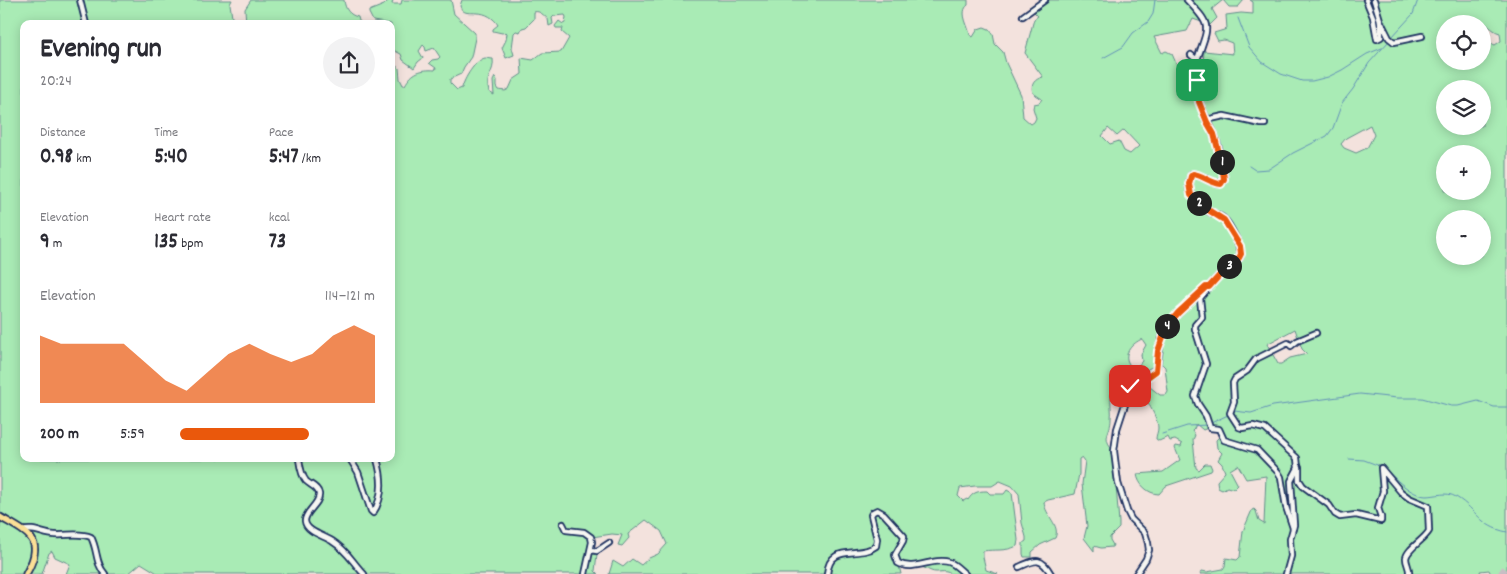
<!DOCTYPE html>
<html lang="en">
<head>
<meta charset="utf-8">
<style>
	body { margin:0; font-family:Dekko,sans-serif; background:#f2f2f3; color:#2b2b33; height:100vh; display:flex; flex-direction:column; font-size:19px; white-space:nowrap }
	* { box-sizing:border-box; margin:0 }
	p { font-size:16px; color:#7c7c81 }
	.icon { flex:none; width:28px; height:28px; fill:none; stroke:currentColor; stroke-width:2; stroke-linecap:round; stroke-linejoin:round }
	.map { position:relative; flex:1; overflow:hidden }
	.side { position:absolute; left:20px; top:20px; width:375px; height:442px; display:flex; flex-direction:column; background:#fff; border-radius:10px; box-shadow:0 2px 12px #0003 }
	.side>* { flex:none }
	.buttons { position:absolute; left:1436px; top:15px; display:grid; gap:10px }
	.buttons a { display:grid; place-items:center; width:55px; height:55px; border-radius:50%; background:#fff; box-shadow:0 2px 12px #0003; font-size:25px }
	.pin { position:absolute; display:grid; place-items:center; width:42px; height:42px; color:#fff; margin:-21px; border-radius:10px; box-shadow:0 2px 8px #0006 }
	.km { position:absolute; width:25px; height:25px; margin:-12px; border-radius:50%; background:#222; color:#fff; font-size:14px; line-height:25px; text-align:center }
	.round { display:grid; place-items:center; flex:none; width:52px; height:52px; border-radius:26px; background:#f2f2f3 }
	.head { display:flex; align-items:center; justify-content:space-between; height:85px; padding:0 20px }
	h1 { font-size:28px; font-weight:800; line-height:38px }
	.stats { display:grid; grid-template-columns:repeat(3,1fr); gap:8px; height:85px; padding:5px 20px }
	.stats div { display:grid; align-content:center }
	.stats b { font-size:21px; font-weight:800 }
	.stats small { font-size:14px; font-weight:400 }
	.stats p { font-size:14px }
	.chart { height:140px; padding:10px 20px }
	.chart p { display:flex; justify-content:space-between }
	.chart svg { width:100%; height:90px; margin-top:5px; fill:#ea580c; opacity:.7 }
	ul { padding:0 20px; list-style:none; font-size:16px }
	li { display:grid; grid-template-columns:80px 60px 1fr; align-items:center; height:38px }
	li i { height:12px; border-radius:6px; background:#ea580c }
	.map>svg:first-child { display:block }
	.green { fill:#a9ebb5; stroke:#628d8a; fill-rule:evenodd }
	.lines { fill:none; stroke-linecap:round; stroke-linejoin:round }
	.stream { stroke:#6291b8; stroke-width:1 }
	.highway-tunnel { stroke:#c8bec4; stroke-width:7; stroke-dasharray:7 3.5; stroke-linecap:butt }
	.minor-casing { stroke:#1b2f5e; stroke-width:8 }
	.major-casing { stroke:#1b2f5e; stroke-width:9 }
	.minor { stroke:#f6f6f2; stroke-width:4.5 }
	.major { stroke:#fbdf96; stroke-width:5.5 }
	.route-casing { stroke:#fff; stroke-width:10 }
	.route { stroke:#ea580c; stroke-width:6 }
</style>
</head>
<body>
<div class="map">
<svg width="1507" height="574" viewBox="0 0 1507 574">
	<rect width="100%" height="100%" fill="#f3e2dd"/>
	<filter id="ink" filterUnits="userSpaceOnUse"><feTurbulence type="fractalNoise" baseFrequency=".02" numOctaves="2"/><feDisplacementMap in="SourceGraphic" scale="10" xChannelSelector="R" yChannelSelector="G"/><feConvolveMatrix kernelMatrix="1 2 1 2 8 2 1 2 1" color-interpolation-filters="sRGB"/></filter>
	<g filter="url(#ink)">
		<g class="green">
			<path d="M0,0H77L83,24H24V459H297L309,486L317,492V499L304,524L344,550L362,574H159L141,563L128,574H66L70,564L55,557L52,551L49,553L42,574H29C51,537 28,531 0,515Z"/>
			<path d="M82,0H232L230,4L233,24H88Z"/>
			<path d="M251,0H344C345,9 349,15 358,17L359,21L363,24H246L245,9Z"/>
			<path d="M389,0H393L392,4H401L402,0H451L454,14L475,33V38L471,57L464,67L461,74L450,79V83L457,90L462,88C464,79 475,60 485,58C487,58 491,59 493,59C495,73 484,76 489,92L494,95L493,81L495,77L497,80V87L499,90L505,91L509,89L513,80L522,74L521,58L533,60L542,53L561,52L569,38L562,32L563,28H556L555,26L559,21L563,24L565,23L566,17L565,15L554,16L552,18L553,24L549,26L548,19C544,16 540,10 534,12V19L526,27L522,28L520,32L516,31L514,33L512,48L514,55L506,58L502,48L506,40L507,33L506,32L502,33L493,31V29L498,25C494,18 486,13 477,13C470,12 463,15 460,6L462,0H968V5C959,12 968,25 970,35L973,37L978,29L984,27L989,29L993,34L995,44L1003,52L1006,63L1021,95L1023,117L1031,124L1034,122L1036,118L1033,108L1034,104L1039,103L1042,99L1033,93C1030,84 1035,79 1043,77L1025,53L1034,19L1038,16L1033,11L1047,0H1223L1212,9L1217,18L1210,25L1193,19L1187,31L1154,37L1162,53L1166,51L1172,54L1186,86H1193L1200,89L1214,72L1203,65L1204,51L1233,54L1232,43L1224,40L1218,41L1214,33L1227,29L1226,15L1241,13L1253,14V2L1250,0H1507V574H1491L1489,570L1480,571L1481,574H1200L1202,571L1207,572L1223,569L1225,566L1226,558L1237,560L1240,557L1243,531L1252,510L1254,509L1256,511L1259,521L1264,524L1266,476L1246,479L1238,465L1230,470L1238,485L1234,489L1227,487L1222,490L1218,488L1217,481L1225,472L1222,464L1218,460L1222,453L1217,448L1216,440L1220,436L1218,428L1214,425L1203,430L1196,424L1194,429L1192,431L1195,435L1193,440L1196,468L1199,470L1205,464H1210L1212,469L1211,471L1166,486L1159,494C1148,494 1138,484 1137,474L1163,472L1180,460L1175,448L1176,446L1181,447L1182,444L1175,440L1170,441L1168,437L1159,441L1156,439C1156,435 1158,432 1158,428C1158,414 1139,395 1145,383L1160,395H1166L1168,392L1165,367L1162,364L1156,365L1140,373L1137,367L1142,361L1141,354L1146,345L1142,339C1133,343 1122,353 1129,364C1131,369 1132,365 1132,371C1132,382 1119,390 1111,394C1110,403 1112,411 1111,419C1111,433 1101,436 1113,450L1119,522V528L1110,537V540L1113,545L1112,547L1101,548L1094,546V551L1084,538L1087,526L1082,484L1085,461L1082,457L1079,459V474L1075,494L1048,500L1044,502C1045,516 1061,525 1055,538L1040,545L1032,552V557H1024L1023,554V543L1026,541V537L1022,523L1019,494L1012,486L1000,481L992,486H975L960,488L958,496L963,501L967,499L968,500C973,492 978,491 987,491L990,494H1004L1007,490L1012,493L1018,540L1017,546C1005,552 995,549 983,551V557L986,570L998,574H951C944,569 938,574 931,571C918,565 914,564 899,566L901,574H609L613,561L623,567L632,559L641,565L649,558L658,554L667,544L661,531L646,520L628,534L629,538L622,546L618,545L622,535L612,534L592,537L589,550L597,554L595,571L598,574H366C355,564 350,550 337,542C330,538 309,530 307,524C305,516 317,502 321,496L306,477L301,459H347L354,467L371,515L377,512L382,496L378,459H391V66H396L399,68L400,79L403,85H405C412,72 421,69 435,70L436,68L429,63L432,60L438,59L440,57L434,48L426,51L425,47L423,45L419,51L423,58L418,62L414,68L403,60L401,54L391,49V24L373,21L369,13V11L384,5ZM1476,21C1487,21 1491,31 1500,33L1501,41L1495,45L1486,41L1483,42L1482,61H1445V24H1475ZM1445,89H1482V126H1445ZM1370,125L1374,135L1367,148L1356,153L1344,148L1341,144L1346,138ZM1108,128L1117,136L1124,130L1139,146L1130,154L1124,151L1119,141L1110,144L1102,136ZM1445,154H1482V191H1445ZM1445,219H1482V256H1445ZM1295,329L1302,349L1307,354L1290,358L1281,364H1278L1267,344Z"/>
			<path d="M1223,0H1244L1238,7H1229Z"/>
			<path d="M352,459H375C379,478 382,492 373,510C368,496 362,469 352,459Z"/>
			<path d="M0,519C28,537 42,539 23,574H0Z"/>
		</g>
		<g class="lines">
			<g class="stream">
				<path d="M1238,18L1249,47L1262,62L1281,74L1302,81H1312L1328,77L1342,70L1367,54L1382,48"/>
				<path d="M1391,38L1413,14L1418,0"/>
				<path d="M1103,58L1123,47L1133,33L1148,22L1153,14L1155,0"/>
				<path d="M1249,166L1255,170L1269,169L1293,153L1327,136L1333,128L1342,103L1353,89L1369,63L1389,41"/>
				<path d="M1231,413L1234,411L1251,413L1273,406L1360,394L1397,398H1422L1451,406H1458L1478,401L1494,407H1507"/>
				<path d="M1211,423L1228,415"/>
				<path d="M1162,434L1187,426L1208,425"/>
				<path d="M1349,459L1364,460L1380,466"/>
				<path d="M1384,468C1395,478 1410,495 1426,496C1437,496 1446,491 1456,497C1479,511 1478,526 1507,532"/>
			</g>
			<path class="highway-tunnel" d="M1501,574L1507,566"/>
			<defs>
				<g id="minor">
					<path d="M80,0L86,24"/>
					<path d="M1187,0C1212,26 1209,25 1198,57C1196,64 1197,88 1198,96C1200,110 1209,121 1214,134C1219,147 1223,162 1224,176L1223,181L1219,184C1210,182 1201,174 1192,174C1183,190 1196,204 1210,212C1214,214 1220,215 1224,219C1229,223 1244,251 1240,257C1238,261 1232,263 1228,266C1218,276 1209,287 1200,298L1202,317L1195,325V329L1206,364L1195,396L1198,404L1206,416L1210,428L1219,429L1224,440L1257,450L1278,472L1281,477L1286,507L1293,528"/>
					<path d="M1366,0L1373,17L1377,39L1381,37L1380,20L1389,38L1394,42L1422,36"/>
					<path d="M1374,0L1380,20"/>
					<path d="M1023,16L1045,0"/>
					<path d="M1191,55L1197,60"/>
					<path d="M1206,120L1224,116L1261,124H1265"/>
					<path d="M299,459C300,466 301,475 306,481C310,485 318,487 319,494C320,504 305,511 305,521C306,532 325,536 332,541C348,551 352,562 364,574"/>
					<path d="M350,459L358,472L371,511L373,513C384,497 382,476 377,459"/>
					<path d="M1299,467V480L1303,486L1329,505L1335,514L1340,517L1356,515L1381,521V517L1378,508L1383,491L1381,468L1401,492L1409,498L1428,506L1429,531C1424,540 1407,549 1406,558C1406,564 1410,568 1409,574"/>
					<path d="M563,524L566,530L584,532L591,537L592,542L585,574"/>
					<path d="M23,531C33,527 44,535 55,535C67,536 79,532 91,537C98,550 95,563 105,574"/>
					<path d="M591,550L597,551L609,543"/>
					<path d="M1019,567C1035,560 1041,556 1051,574"/>
					<path d="M827,574C830,542 859,559 876,546L877,539L871,515L873,512L877,510L884,514L904,536L903,541L895,555L898,563C914,572 933,557 949,562C955,564 960,570 965,574"/>
					<path d="M1136,574L1146,559L1149,550L1148,543L1145,533L1131,519L1127,511L1118,483L1114,451L1117,429L1133,380C1139,374 1148,378 1155,372C1158,366 1159,350 1161,341C1168,318 1187,305 1204,290"/>
					<path d="M1286,574L1291,556L1290,539L1294,525L1291,481L1298,468L1297,458L1265,429L1253,426L1242,428L1239,427L1230,413L1234,402L1233,383L1235,379L1247,371L1256,359L1288,343L1291,346L1297,341L1316,333"/>
				</g>
				<path id="major" d="M0,517C29,534 46,539 26,574"/>
			</defs>
			<use href="#minor" class="minor-casing"/>
			<use href="#major" class="major-casing"/>
			<use href="#minor" class="minor"/>
			<use href="#major" class="major"/>
		</g>
	</g>
	<g class="lines" filter="url(#ink)">
		<defs>
			<path id="route" d="M1130,386L1136,377L1149,376L1156,371L1158,351L1167,326L1178,313L1206,287H1209L1228,266L1239,258L1241,254L1240,246L1224,220L1205,208L1191,195L1189,184L1191,176L1193,174C1203,175 1210,183 1221,184L1224,179L1222,164L1214,134L1207,122L1199,102L1197,80"/>
		</defs>
		<use href="#route" class="route-casing"/>
		<use href="#route" class="route"/>
	</g>
</svg>
<div class="buttons">
<a><svg class="icon" aria-label="locate" viewBox="0 0 24 24"><circle cx="12" cy="12" r="6"/><path d="M12 2v4M12 18v4M2 12h4M18 12h4"/></svg></a>
<a><svg class="icon" aria-label="layers" viewBox="0 0 24 24"><path d="M12 4l9 5-9 5-9-5zM3 14l9 5 9-5"/></svg></a>
<a>+</a>
<a>−</a>
</div>
<div class="pin" style="left:1197px;top:80px;background:#1e9e55"><svg class="icon" aria-label="arrive" viewBox="0 0 24 24"><path d="M6 21V4h12l-3 4 3 4H6"/></svg></div>
<div class="pin" style="left:1130px;top:386px;background:#d93025"><svg class="icon" aria-label="check" viewBox="0 0 24 24"><path d="M5 12l5 5 9-10"/></svg></div>
<b class="km" style="left:1222px;top:162px">1</b>
<b class="km" style="left:1199px;top:203px">2</b>
<b class="km" style="left:1229px;top:266px">3</b>
<b class="km" style="left:1167px;top:326px">4</b>
<section class="side">
<div class="head"><div><h1>Evening run</h1><p>20:24</p></div><a class="round"><svg class="icon" aria-label="share" viewBox="0 0 24 24"><path d="M12 15V3M7 8l5-5 5 5M5 13v7h14v-7"/></svg></a></div>
<div class="stats">
<div><p>Distance</p><b>0.98<small> km</small></b></div>
<div><p>Time</p><b>5:40</b></div>
<div><p>Pace</p><b>5:47<small> /km</small></b></div>
</div>
<div class="stats">
<div><p>Elevation</p><b>9<small> m</small></b></div>
<div><p>Heart rate</p><b>135<small> bpm</small></b></div>
<div><p>kcal</p><b>73</b></div>
</div>
<div class="chart"><p><span>Elevation</span>114–121 m</p>
<svg viewBox="0 0 160 44" preserveAspectRatio="none"><path d="M0 44V11L10 15L20 15L30 15L40 15L50 24L60 33L70 38L80 29L90 20L100 15L110 20L120 24L130 20L140 11L150 6L160 11V44z"/></svg>
</div>
<ul>
<li><b>200 m</b>5:59<i style="width:66%"></i></li>
</ul>
</section>
</div>
</body>
</html>
